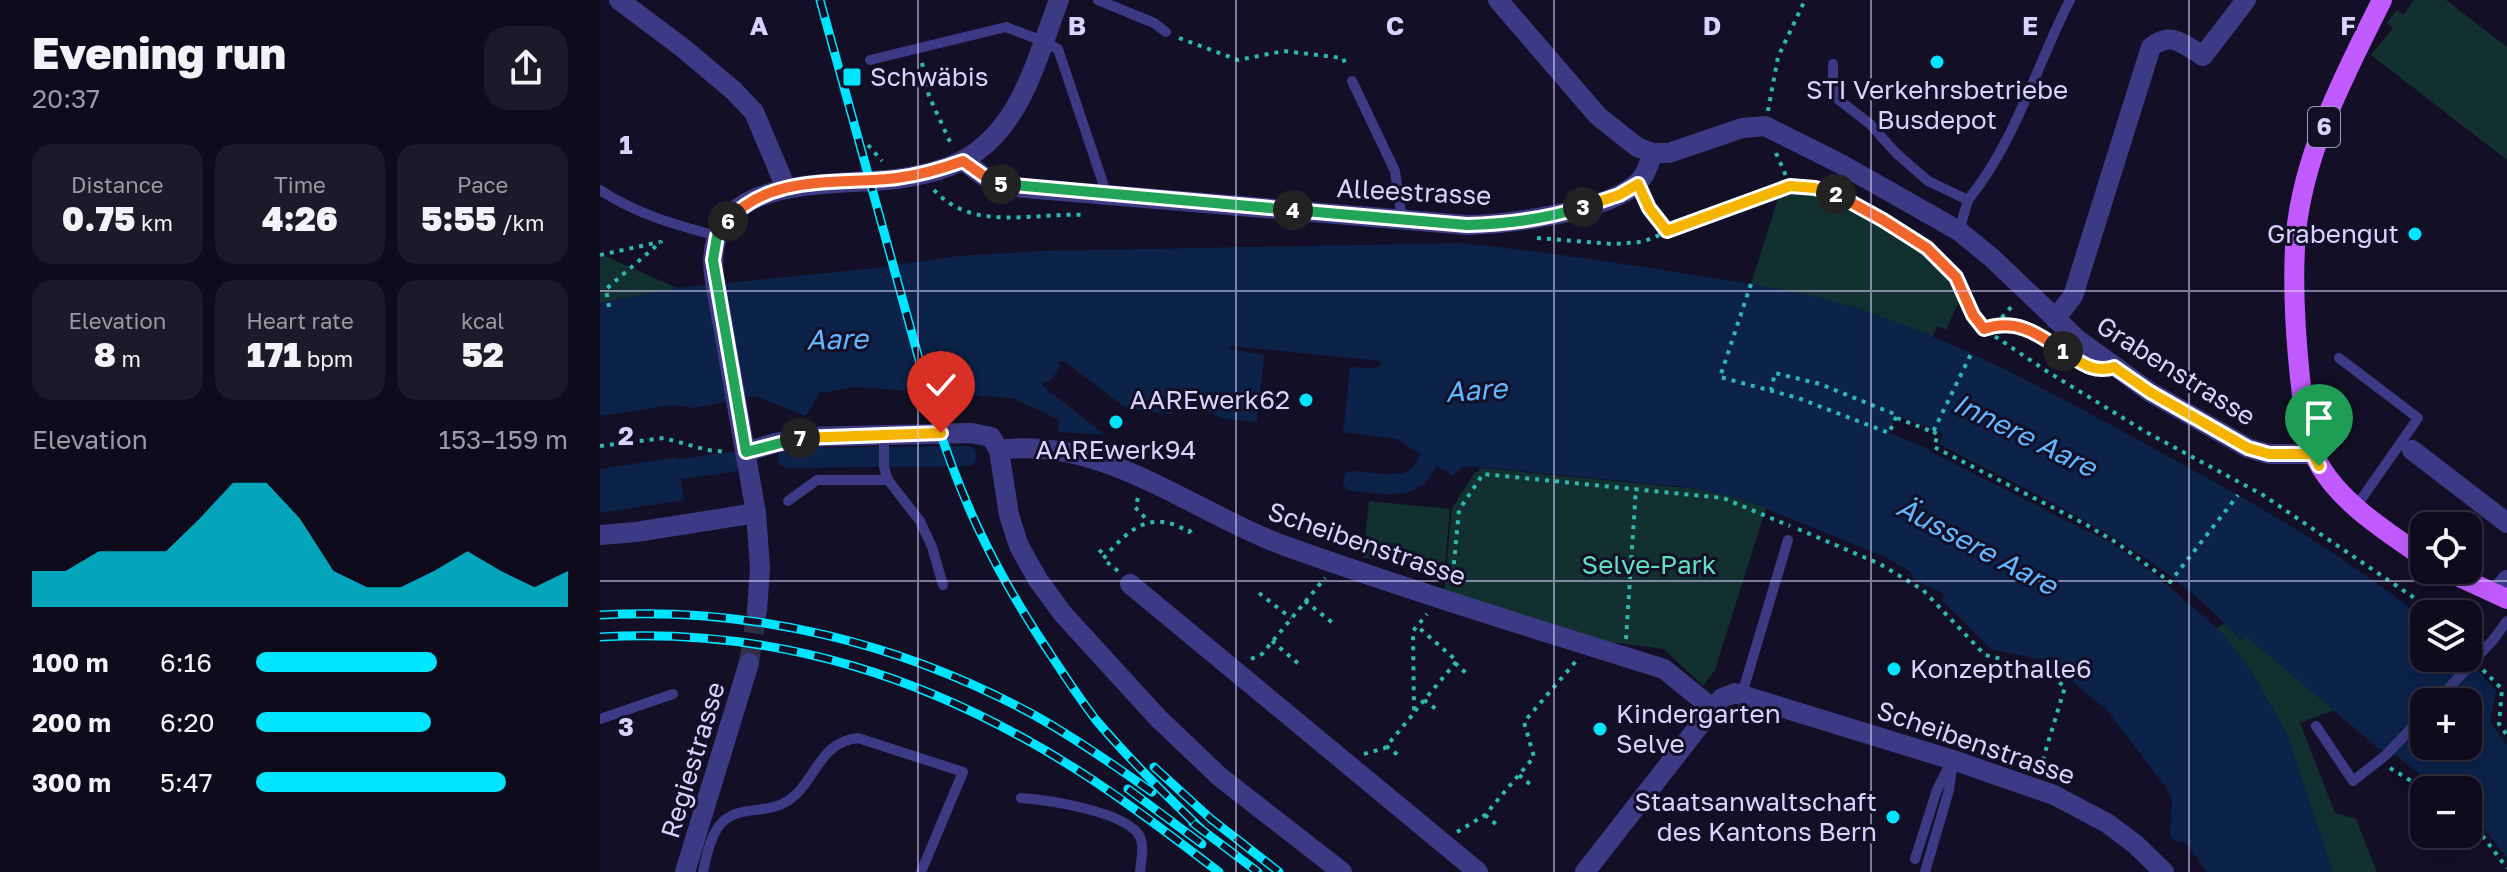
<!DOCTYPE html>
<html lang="en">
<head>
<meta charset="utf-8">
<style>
	body { margin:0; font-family:"Golos Text",sans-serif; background:#1c1929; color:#f1f3f6; height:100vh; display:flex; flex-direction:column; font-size:30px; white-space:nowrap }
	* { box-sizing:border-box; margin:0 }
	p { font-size:26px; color:#9b9ba3 }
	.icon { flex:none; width:44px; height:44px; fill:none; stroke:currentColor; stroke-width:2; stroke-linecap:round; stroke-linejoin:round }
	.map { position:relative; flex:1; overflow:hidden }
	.sheet { display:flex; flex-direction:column; background:#0e0b1c; width:600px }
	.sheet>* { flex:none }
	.buttons { position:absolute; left:1810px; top:512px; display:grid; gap:16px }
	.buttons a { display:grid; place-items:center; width:72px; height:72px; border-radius:16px; background:#0e0b1c; box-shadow:0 8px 32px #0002,0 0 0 2px #2e2b3b; font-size:40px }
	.pin { position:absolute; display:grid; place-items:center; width:68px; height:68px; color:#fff; margin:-82px -34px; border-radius:50% 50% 50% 0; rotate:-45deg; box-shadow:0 0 8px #0007 }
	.pin .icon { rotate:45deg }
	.km { position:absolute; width:40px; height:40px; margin:-20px; border-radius:50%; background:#222; color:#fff; font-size:22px; line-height:40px; text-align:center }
	.round { display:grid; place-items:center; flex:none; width:84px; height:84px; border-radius:24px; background:#1c1929 }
	.headline { display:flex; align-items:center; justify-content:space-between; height:136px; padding:0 32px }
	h1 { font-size:44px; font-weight:800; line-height:60px }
	.stats { display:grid; grid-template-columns:repeat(3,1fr); gap:12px; height:136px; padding:8px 32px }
	.stats div { display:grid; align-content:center; border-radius:20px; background:#1c1929; text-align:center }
	.stats b { font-size:34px; font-weight:800 }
	.stats small { font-size:22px; font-weight:400 }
	.stats p { font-size:22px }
	.chart { height:224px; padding:16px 32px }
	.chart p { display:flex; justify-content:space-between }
	.chart svg { width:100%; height:144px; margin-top:8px; fill:#00e5ff; opacity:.7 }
	ul { padding:0 32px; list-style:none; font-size:26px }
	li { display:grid; grid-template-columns:128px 96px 1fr; align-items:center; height:60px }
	li i { height:20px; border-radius:10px; background:#00e5ff }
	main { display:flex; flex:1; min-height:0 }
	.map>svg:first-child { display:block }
	.green { fill:#12302f }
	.water { fill:#0c2248; fill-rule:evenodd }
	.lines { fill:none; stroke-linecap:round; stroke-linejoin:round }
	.canal { stroke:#0c2248; stroke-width:20 }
	.street-tunnel { stroke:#312d47; stroke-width:20; stroke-dasharray:20 10; stroke-linecap:butt }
	.path { stroke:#2fb8b0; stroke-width:4; stroke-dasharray:4 6; stroke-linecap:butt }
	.lane { stroke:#3d3a85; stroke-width:10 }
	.street { stroke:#3d3a85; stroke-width:20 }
	.primary { stroke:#c25bff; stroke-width:20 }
	.rail-casing { stroke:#00e5ff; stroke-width:9 }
	.rail { stroke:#130f26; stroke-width:6; stroke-dasharray:18; stroke-linecap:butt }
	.split-1-casing { stroke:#fff; stroke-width:16 }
	.split-2-casing { stroke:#fff; stroke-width:16 }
	.split-3-casing { stroke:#fff; stroke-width:16 }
	.split-4-casing { stroke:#fff; stroke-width:16 }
	.split-5-casing { stroke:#fff; stroke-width:16 }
	.split-6-casing { stroke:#fff; stroke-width:16 }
	.split-7-casing { stroke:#fff; stroke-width:16 }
	.split-8-casing { stroke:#fff; stroke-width:16 }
	.split-1 { stroke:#f5b400; stroke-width:10 }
	.split-2 { stroke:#f0652b; stroke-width:10 }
	.split-3 { stroke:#f5b400; stroke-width:10 }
	.split-4 { stroke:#22a559; stroke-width:10 }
	.split-5 { stroke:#22a559; stroke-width:10 }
	.split-6 { stroke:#f0652b; stroke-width:10 }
	.split-7 { stroke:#22a559; stroke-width:10 }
	.split-8 { stroke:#f5b400; stroke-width:10 }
	.grid { fill:none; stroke:#d9d4ff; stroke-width:2; stroke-opacity:0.55 }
	.poi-dot { fill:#00e5ff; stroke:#130f26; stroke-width:3 }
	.labels { text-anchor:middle; stroke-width:6; stroke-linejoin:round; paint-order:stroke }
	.shield { fill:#130f26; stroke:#9e99be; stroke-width:2 }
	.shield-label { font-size:24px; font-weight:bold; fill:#d9d4ff }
	.poi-label { font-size:26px; fill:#d9d4ff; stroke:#130f26; text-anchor:start }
	.street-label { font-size:26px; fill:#d9d4ff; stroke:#130f26 }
	.park-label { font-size:26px; fill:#5fe0c0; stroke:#130f26 }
	.water-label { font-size:28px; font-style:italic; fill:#62b6ff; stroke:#130f26 }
	.grid-label { font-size:26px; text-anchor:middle; font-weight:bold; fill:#d9d4ff; stroke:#130f26; stroke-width:6; stroke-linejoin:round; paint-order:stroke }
</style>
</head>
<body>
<main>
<section class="sheet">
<div class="headline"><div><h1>Evening run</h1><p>20:37</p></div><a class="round"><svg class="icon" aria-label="share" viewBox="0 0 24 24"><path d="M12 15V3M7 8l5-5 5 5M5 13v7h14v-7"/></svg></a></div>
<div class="stats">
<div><p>Distance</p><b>0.75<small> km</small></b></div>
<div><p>Time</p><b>4:26</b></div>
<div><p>Pace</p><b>5:55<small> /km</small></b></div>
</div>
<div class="stats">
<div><p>Elevation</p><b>8<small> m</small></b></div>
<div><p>Heart rate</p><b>171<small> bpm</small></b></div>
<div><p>kcal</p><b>52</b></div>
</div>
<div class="chart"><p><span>Elevation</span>153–159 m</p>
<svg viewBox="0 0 160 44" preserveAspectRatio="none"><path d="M0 44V33L10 33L20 27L30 27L40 27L50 17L60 6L70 6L80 17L90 33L100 38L110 38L120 33L130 27L140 33L150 38L160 33V44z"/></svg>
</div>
<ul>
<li><b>100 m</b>6:16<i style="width:58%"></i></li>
<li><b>200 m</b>6:20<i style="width:56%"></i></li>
<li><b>300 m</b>5:47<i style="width:80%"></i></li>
</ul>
</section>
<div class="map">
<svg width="1907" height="872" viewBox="0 0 1907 872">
	<rect width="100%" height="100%" fill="#130f26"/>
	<g class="green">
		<path d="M1814,0H1846L1907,47V160L1771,55L1793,28L1787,23L1797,10L1803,15Z"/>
		<path d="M1180,192H1216L1250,204L1319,247L1332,258L1362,295L1346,330L1337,326L1332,338L1250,306L1151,284Z"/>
		<path d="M5,256L77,288L0,303V257Z"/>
		<path d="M881,468L1108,490L1144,500L1166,508L1115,670L1103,686L1064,649L986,639L844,592L852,508L875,472H878Z"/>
		<path d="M769,501L850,509L845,566L763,558Z"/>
		<path d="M1625,623L1640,640L1645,635L1734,710L1700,723L1735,813L1756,819L1777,872H1733L1687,733L1617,628Z"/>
	</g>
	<g class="water">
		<path d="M860,243C938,251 1016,262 1093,275C1147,283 1202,291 1253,307C1372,345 1482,409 1591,469C1651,502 1711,536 1766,576C1786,590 1806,603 1824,620V658H1867L1896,691L1890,722L1907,745V858L1881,825L1868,813V790H1839L1798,757L1779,749L1646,636L1640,640C1560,549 1444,500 1339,444L1343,434L1297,415L1290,433L1329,449V451L1513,544L1553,573L1617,628L1633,646L1653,674L1687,733L1733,872H1607L1585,842L1575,841L1570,836L1572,800L1566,787L1506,709L1447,661L1391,649L1342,600L1344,594L1313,579L1311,572L1285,557L1145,500L1093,488L868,466L861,468L852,476L797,439L743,432L750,367L773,368L781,365L780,361L629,346L630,349L664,355L657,422L625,419L573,398L571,400L572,414L527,409L465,362L459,361L460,368L449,382H442L443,386L505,435L458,432L459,420L413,398L253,387L223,393L220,392L206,416L155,396L94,408L72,405L0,416V303L77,288L277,268L357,256L442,251ZM1824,702H1868V746H1824Z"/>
		<path d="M77,457L84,500L0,513V469Z"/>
	</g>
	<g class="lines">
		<g class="canal">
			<path d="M188,458L367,456"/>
			<path d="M0,480L131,462"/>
			<path d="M753,481C771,482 803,490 818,476C822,472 825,465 829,460"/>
		</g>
		<path class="street-tunnel" d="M149,663L157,611"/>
		<g class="path">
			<path d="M579,38L638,60L684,51L743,58L747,68"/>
			<path d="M322,63L329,96L351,144"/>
			<path d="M1168,111L1178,57L1205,0"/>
			<path d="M268,145L282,161"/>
			<path d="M1176,153L1190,185"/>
			<path d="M334,190C373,233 435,212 485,215"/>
			<path d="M1045,201L1067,231"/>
			<path d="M937,238L1012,244L1042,242L1152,198L1190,186L1215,188L1238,195L1283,220L1327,248L1356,277L1373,315L1384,329L1448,372L1546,432L1663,495L1838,614"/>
			<path d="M0,255L60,242"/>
			<path d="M1151,284L1120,377L1198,398L1289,433L1297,415L1220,384L1175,373L1171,390"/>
			<path d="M9,307L6,289L62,241"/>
			<path d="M1395,325L1413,305"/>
			<path d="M1384,329C1414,319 1427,330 1452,344"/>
			<path d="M1297,418L1333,432L1371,354"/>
			<path d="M1333,432L1338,434L1334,447L1485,524L1517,543L1570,582L1638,495"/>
			<path d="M0,446L64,438L107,450L127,452"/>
			<path d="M538,498L535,507L549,522"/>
			<path d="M1198,529L1280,564L1323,590L1385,655L1441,668L1465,687L1440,769"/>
			<path d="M499,550L505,555"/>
			<path d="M518,571L503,559C528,530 550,508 589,532L595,526"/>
			<path d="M852,584L859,510L883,474L1123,498L1190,526"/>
			<path d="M659,593L691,618"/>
			<path d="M705,601L734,624"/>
			<path d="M1868,628L1880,634"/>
			<path d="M1026,639L1036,488"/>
			<path d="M672,641L700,665"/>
			<path d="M651,659L662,654L725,578"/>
			<path d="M855,663L866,673"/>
			<path d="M1883,670L1902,689L1899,724L1907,735"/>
			<path d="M824,700L836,709"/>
			<path d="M815,711L857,661L817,626"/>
			<path d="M786,746L798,755"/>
			<path d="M764,754L785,748L814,713L813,631L827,614"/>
			<path d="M1790,768L1826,790"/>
			<path d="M919,775L931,785"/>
			<path d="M885,815L897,825"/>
			<path d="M1868,822L1878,830L1907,868"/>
			<path d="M857,832L885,815L934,757L924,722L977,660"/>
		</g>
		<g class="lane">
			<path d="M498,0L554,23L566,32"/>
			<path d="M270,60L406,27L443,41L458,49L507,195"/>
			<path d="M1233,64V83L1239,100L1270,124L1296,153L1328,181L1368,200L1359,231"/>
			<path d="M752,81L795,171L802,220"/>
			<path d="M0,190C36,214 76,225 117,236"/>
			<path d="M1368,200C1416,141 1436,66 1470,0"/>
			<path d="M1739,358L1818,418L1755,508"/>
			<path d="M284,435V467L288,480L320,521L332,547L343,585"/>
			<path d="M188,501L217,480H288"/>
			<path d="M1142,694L1188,540"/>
			<path d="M1836,702L1893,640L1907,621"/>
			<path d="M0,719L73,694"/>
			<path d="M1716,726L1753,781L1786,755L1824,715"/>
			<path d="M421,798C448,800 523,811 539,835C545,845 541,861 540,872"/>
			<path d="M1315,859L1337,790L1348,768"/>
			<path d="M103,872C106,857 110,838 119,826C135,805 161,814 182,804C215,789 216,742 258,738L363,772L321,872"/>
			<path d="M1325,872L1349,790L1353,760"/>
		</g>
		<g class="street">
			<path d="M19,0L83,48L134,91L154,112L186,188"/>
			<path d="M898,0L998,116L1037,147L1053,153H1069L1142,128L1165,126L1239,163L1359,231L1392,258L1477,339L1550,392L1648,448L1669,454H1713"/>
			<path d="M363,161L388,179L414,187L867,225C909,224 1003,212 1035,185C1045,178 1049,164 1053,153"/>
			<path d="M1455,319L1473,296L1551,47C1573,31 1582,44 1603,56L1646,0"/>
			<path d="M399,450C504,435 593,513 688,547C812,591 939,630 1064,669L1112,708"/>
			<path d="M1812,450L1907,523"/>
			<path d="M146,452L175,443L206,437L371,433L391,437L399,450L409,515L419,546L438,580L463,614L558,718L620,777L742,872"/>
			<path d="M0,535L36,532L156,513"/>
			<path d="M530,584L878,872"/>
			<path d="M1896,594L1907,580"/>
			<path d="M157,611L160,568L156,513L114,275C102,172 230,187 296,179C323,175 353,169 376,152C424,118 439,52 459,0"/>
			<path d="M85,872L149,663"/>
			<path d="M985,872L1117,703L1122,698L1135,693L1353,760L1454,795L1507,823L1535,844L1564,872"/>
		</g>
		<g class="primary">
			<path d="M1782,0C1746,72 1704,151 1696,233C1692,281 1695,330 1700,378C1704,408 1704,440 1720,466C1744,506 1787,531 1824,558"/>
			<path d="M1844,570L1907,599"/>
		</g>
		<defs>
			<g id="rail">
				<path d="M220,0L333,410C360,497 391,563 441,640C459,667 476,694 496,720C529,759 565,794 601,829"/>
				<path d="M0,615C151,606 302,643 434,715C475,738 514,765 552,792"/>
				<path d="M0,637C177,627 334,678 482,773C529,803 574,838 619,872"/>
				<path d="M554,767L611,819L679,872"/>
				<path d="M528,789L602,844"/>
				<path d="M593,823L658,872"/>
			</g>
		</defs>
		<use href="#rail" class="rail-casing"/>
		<use href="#rail" class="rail"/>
	</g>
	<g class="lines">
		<defs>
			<path id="split-1" d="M1463,351C1480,362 1494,374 1514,367L1550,392L1648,448L1669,454H1713L1719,466"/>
			<path id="split-2" d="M1236,194L1283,220L1327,248L1356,277L1373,315L1384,329C1416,318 1437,333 1463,351"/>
			<path id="split-3" d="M983,207L1019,195L1038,184L1049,208L1067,231L1190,186L1215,188L1236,194"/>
			<path id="split-4" d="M693,210L867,225C906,224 946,219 983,207"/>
			<path id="split-5" d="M401,184L693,210"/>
			<path id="split-6" d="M128,221C170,173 240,185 297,178C320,175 341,169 363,161L388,179L401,184"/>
			<path id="split-7" d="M128,221L117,236L113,260L146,452L200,438"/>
			<path id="split-8" d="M200,438L341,433"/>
		</defs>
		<use href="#split-1" class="split-1-casing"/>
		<use href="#split-2" class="split-2-casing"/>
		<use href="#split-3" class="split-3-casing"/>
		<use href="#split-4" class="split-4-casing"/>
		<use href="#split-5" class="split-5-casing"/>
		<use href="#split-6" class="split-6-casing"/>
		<use href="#split-7" class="split-7-casing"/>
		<use href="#split-8" class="split-8-casing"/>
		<use href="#split-1" class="split-1"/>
		<use href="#split-2" class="split-2"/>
		<use href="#split-3" class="split-3"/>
		<use href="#split-4" class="split-4"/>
		<use href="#split-5" class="split-5"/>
		<use href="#split-6" class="split-6"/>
		<use href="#split-7" class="split-7"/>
		<use href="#split-8" class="split-8"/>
	</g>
	<path class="grid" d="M318,0V872M636,0V872M954,0V872M1271,0V872M1589,0V872M0,291H1907M0,581H1907"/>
	<g class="poi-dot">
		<circle cx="1337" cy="62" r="8"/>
		<rect x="242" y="67" width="20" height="20" rx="4"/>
		<circle cx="1815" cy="234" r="8"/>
		<circle cx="706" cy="400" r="8"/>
		<circle cx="516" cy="422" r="8"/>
		<circle cx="1294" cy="669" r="8"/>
		<circle cx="1000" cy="729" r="8"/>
		<circle cx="1293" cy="817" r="8"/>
	</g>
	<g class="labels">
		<rect class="shield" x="1708" y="107" width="32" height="40" rx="6"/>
		<g class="shield-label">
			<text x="1724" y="135">6</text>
		</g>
		<g class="poi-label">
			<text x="270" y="86">Schwäbis</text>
			<text x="1337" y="99" text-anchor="middle">STI Verkehrsbetriebe<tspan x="1337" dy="30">Busdepot</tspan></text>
			<text x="1799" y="243" text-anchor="end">Grabengut</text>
			<text x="690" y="409" text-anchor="end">AAREwerk62</text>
			<text x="516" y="459" text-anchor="middle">AAREwerk94</text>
			<text x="1310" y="678">Konzepthalle6</text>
			<text x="1016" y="723">Kindergarten<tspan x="1016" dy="30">Selve</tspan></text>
			<text x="1277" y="811" text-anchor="end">Staatsanwaltschaft<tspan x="1277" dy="30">des Kantons Bern</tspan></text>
		</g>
		<g class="street-label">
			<text transform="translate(814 192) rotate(3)" y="9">Alleestrasse</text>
			<text transform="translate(1576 371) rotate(32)" y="9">Grabenstrasse</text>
			<text transform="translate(767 544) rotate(19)" y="9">Scheibenstrasse</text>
			<text transform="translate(1376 743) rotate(19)" y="9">Scheibenstrasse</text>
			<text transform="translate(93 760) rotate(-73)" y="9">Regiestrasse</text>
		</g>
		<g class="park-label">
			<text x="1049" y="574">Selve-Park</text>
		</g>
		<g class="water-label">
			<text transform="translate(237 339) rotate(-1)" y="10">Aare</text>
			<text transform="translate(876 390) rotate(-4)" y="10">Aare</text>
			<text transform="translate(1425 435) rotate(26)" y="10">Innere Aare</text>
			<text transform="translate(1377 546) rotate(28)" y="10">Äussere Aare</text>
		</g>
	</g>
	<g class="grid-label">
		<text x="159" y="35">A</text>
		<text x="477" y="35">B</text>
		<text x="795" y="35">C</text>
		<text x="1112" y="35">D</text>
		<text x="1430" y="35">E</text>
		<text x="1748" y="35">F</text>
		<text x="26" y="154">1</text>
		<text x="26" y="445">2</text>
		<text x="26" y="736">3</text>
	</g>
</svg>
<div class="buttons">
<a><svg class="icon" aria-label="locate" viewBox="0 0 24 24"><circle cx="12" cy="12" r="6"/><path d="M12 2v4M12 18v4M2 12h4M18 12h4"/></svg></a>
<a><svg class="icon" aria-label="layers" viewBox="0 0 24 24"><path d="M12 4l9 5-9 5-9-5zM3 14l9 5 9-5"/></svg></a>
<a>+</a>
<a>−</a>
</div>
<div class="pin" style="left:1719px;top:466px;background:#1e9e55"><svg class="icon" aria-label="arrive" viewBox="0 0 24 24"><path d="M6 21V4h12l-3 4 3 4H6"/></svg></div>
<div class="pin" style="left:341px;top:433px;background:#d93025"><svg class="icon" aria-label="check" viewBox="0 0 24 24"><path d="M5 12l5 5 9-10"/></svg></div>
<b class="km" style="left:1463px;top:351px">1</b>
<b class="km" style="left:1236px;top:194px">2</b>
<b class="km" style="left:983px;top:207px">3</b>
<b class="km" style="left:693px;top:210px">4</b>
<b class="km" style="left:401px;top:184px">5</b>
<b class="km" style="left:128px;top:221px">6</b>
<b class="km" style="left:200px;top:438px">7</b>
</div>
</main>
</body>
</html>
